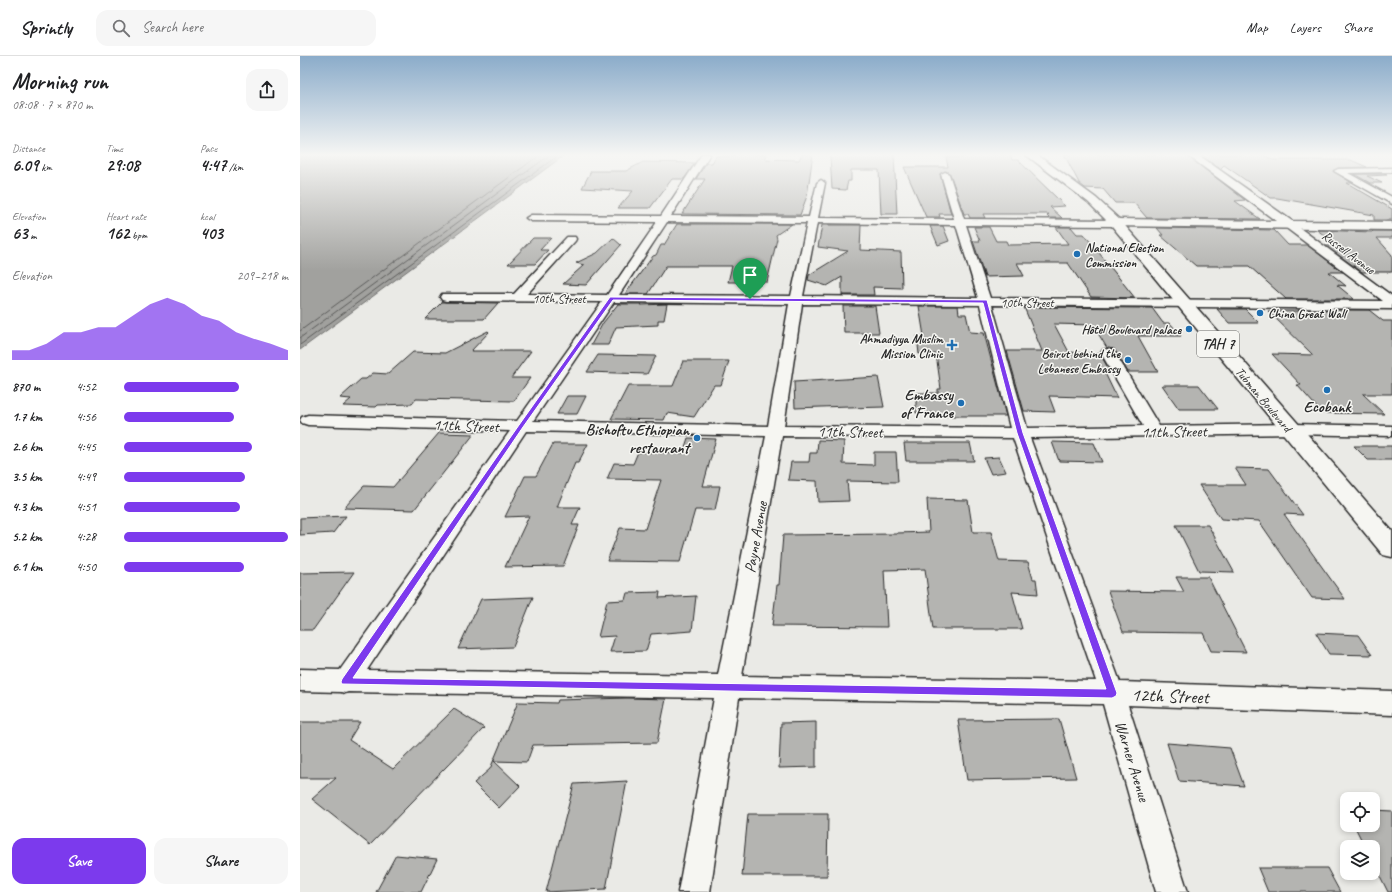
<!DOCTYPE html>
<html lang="en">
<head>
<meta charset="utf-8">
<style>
	body { margin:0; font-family:Caveat,sans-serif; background:#f6f6f6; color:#202124; height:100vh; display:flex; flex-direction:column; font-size:15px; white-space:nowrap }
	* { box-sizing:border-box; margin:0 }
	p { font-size:13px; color:#757577 }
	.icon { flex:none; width:22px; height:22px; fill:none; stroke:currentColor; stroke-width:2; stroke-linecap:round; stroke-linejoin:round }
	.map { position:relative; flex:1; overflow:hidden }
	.side { display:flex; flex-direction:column; background:#fff; width:300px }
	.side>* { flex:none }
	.buttons { position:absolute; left:1040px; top:736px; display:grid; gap:8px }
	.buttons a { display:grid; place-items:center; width:40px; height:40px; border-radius:8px; background:#fff; box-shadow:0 2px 6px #0003; font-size:20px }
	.pin { position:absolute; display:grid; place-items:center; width:34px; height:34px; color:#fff; margin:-41px -17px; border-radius:50% 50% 50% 0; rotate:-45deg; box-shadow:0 0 4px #0007 }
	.pin .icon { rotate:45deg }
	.round { display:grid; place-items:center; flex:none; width:42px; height:42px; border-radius:12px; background:#f6f6f6 }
	.head { display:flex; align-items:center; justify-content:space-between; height:68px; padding:0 12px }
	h1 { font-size:22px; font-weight:700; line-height:30px }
	.stats { display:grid; grid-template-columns:repeat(3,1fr); gap:6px; height:68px; padding:4px 12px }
	.stats div { display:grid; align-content:center }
	.stats b { font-size:17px; font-weight:700 }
	.stats small { font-size:11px; font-weight:400 }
	.stats p { font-size:11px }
	.chart { height:112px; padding:8px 12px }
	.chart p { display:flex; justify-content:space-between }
	.chart svg { width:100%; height:72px; margin-top:4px; fill:#7c3aed; opacity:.7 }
	.primary-button { display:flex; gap:8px; margin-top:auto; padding:8px 12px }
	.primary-button a { flex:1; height:46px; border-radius:12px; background:#7c3aed; color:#fff; font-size:16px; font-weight:700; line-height:46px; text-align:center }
	.primary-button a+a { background:#f6f6f6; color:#202124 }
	ul { padding:0 12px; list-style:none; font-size:13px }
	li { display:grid; grid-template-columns:64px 48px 1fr; align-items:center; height:30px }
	li i { height:10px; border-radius:5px; background:#7c3aed }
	header { display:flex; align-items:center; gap:24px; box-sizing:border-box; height:56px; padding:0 20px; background:#fff; border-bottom:1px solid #e0e0e0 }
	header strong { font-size:19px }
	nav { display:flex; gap:22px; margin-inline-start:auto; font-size:14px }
	.search { width:280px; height:36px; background:#f6f6f6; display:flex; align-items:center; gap:10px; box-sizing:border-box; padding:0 14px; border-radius:12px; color:#757577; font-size:15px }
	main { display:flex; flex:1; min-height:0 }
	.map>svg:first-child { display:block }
	.water { fill:#a1a19e; stroke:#727270 }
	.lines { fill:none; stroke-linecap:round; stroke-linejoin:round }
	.shore { stroke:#5a5a59; stroke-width:1 }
	.building { fill:#b4b4b1; stroke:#2b2b2b }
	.street-casing { stroke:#2b2b2b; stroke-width:3 }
	.secondary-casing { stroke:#2b2b2b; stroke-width:3 }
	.highway-casing { stroke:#2b2b2b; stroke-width:3 }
	.street { fill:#f6f6f2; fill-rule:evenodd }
	.secondary { fill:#f6f6f2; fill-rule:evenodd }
	.highway { fill:#f6f6f2; fill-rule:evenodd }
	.route { fill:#7c3aed; stroke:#fff; fill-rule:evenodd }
	.poi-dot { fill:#1f6fb2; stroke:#f6f6f2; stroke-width:1.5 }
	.labels { text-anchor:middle; stroke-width:3; stroke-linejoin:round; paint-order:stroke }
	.far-poi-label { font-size:13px; font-weight:bold; fill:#2b2b2b; stroke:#f6f6f2; text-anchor:end }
	.far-street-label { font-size:13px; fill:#2b2b2b; stroke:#f6f6f2 }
	.shield { fill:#f6f6f2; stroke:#686867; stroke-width:1 }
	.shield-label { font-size:15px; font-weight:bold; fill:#2b2b2b }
	.poi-label { font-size:16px; font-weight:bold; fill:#2b2b2b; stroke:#f6f6f2; text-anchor:end }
	.street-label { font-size:16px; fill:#2b2b2b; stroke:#f6f6f2 }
	.near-street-label { font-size:19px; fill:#2b2b2b; stroke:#f6f6f2 }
</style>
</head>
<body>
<header>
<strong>Sprintly</strong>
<div class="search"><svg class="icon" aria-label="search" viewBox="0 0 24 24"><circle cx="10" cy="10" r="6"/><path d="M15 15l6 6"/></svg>Search here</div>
<nav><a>Map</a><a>Layers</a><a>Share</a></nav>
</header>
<main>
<section class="side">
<div class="head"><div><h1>Morning run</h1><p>08:08 · 7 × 870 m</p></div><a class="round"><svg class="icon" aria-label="share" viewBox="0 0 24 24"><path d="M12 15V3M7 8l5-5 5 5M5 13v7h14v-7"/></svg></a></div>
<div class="stats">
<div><p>Distance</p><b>6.09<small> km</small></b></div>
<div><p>Time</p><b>29:08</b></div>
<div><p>Pace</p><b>4:47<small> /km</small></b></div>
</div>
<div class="stats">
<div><p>Elevation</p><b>63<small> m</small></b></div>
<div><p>Heart rate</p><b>162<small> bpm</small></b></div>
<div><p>kcal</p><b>403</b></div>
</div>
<div class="chart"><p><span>Elevation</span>209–218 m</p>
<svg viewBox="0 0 160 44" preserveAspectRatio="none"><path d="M0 44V38L10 38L20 34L30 27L40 27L50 24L60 24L70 17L80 10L90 6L100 10L110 17L120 20L130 27L140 31L150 34L160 38V44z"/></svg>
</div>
<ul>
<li><b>870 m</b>4:52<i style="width:70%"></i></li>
<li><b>1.7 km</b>4:56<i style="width:67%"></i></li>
<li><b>2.6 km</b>4:45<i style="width:78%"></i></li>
<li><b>3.5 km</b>4:49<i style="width:74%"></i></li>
<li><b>4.3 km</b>4:51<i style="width:71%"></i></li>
<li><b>5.2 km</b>4:28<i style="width:100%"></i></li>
<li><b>6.1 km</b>4:50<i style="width:73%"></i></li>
</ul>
<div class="primary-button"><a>Save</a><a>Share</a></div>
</section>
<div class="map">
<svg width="1092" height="836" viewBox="0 0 1092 836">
	<rect width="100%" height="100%" fill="#eaeae6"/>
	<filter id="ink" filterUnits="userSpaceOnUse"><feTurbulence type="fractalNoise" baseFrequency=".025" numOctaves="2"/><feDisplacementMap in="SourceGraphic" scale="8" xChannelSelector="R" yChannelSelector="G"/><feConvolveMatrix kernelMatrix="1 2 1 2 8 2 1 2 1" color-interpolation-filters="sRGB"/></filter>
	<g filter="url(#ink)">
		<path class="water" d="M0,98H266L0,294Z"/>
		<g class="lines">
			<g class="shore">
				<path d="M0,275L241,98"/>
				<path d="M0,282L251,98"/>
				<path d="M0,289L260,98"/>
			</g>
		</g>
		<g class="building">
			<path d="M434,98H467L464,103L499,104L502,98H513L507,140L500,159L382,158L405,123H396L406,107H412L416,100H433Z"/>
			<path d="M532,98H594L597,158H581L579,114H551V125H548L546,134L532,133L530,99Z"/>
			<path d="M661,98H710L712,104H718L765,150L750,151L762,162H749L747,160L749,158H683L685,162H670L668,158H664L650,118L646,115L640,118L651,158H639L640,161H626L604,111H648L646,101H662Z"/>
			<path d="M764,98H885L945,144L935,145L960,163L847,162L834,147H815L803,133L785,132L779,127Z"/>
			<path d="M899,98H962L973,104H1051L1067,111L1038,112L1033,115L1052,127H1047L1092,153V164H1074V159L977,142H971L924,109L920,113Z"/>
			<path d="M343,106L395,107L384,123H372L350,152H318L333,135L282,132L291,115H326Z"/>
			<path d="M1054,118H1083L1087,119L1067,120L1082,127H1070Z"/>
			<path d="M377,168H492L476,179L477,183L467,226H428L432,210H366L348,238H325L353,200L356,199L361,189H364Z"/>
			<path d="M522,169H561L560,194L601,196L602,232L573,231L574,239H542V221L527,230L508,224L509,219L548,195L518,191Z"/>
			<path d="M630,170H643L649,185L638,189Z"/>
			<path d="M674,171H689L696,185H706L708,189L768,188L756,171H771L777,178H784L835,242L791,241L768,207H717L724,220L685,221L673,185H680Z"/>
			<path d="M857,172L974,174L988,189H1007L1043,216H1029L1046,230L1037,229L1054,243H986L949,210H896L860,179H863Z"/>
			<path d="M1017,174L1072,176L1073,175H1092V182H1077L1092,199V216H1062L1026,190H1039Z"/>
			<path d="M233,182H251L240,194H248L235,208H208Z"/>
			<path d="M313,182L321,189L286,229L263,228L284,209L276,207L297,197Z"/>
			<path d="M142,246H146L198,247L184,263H125Z"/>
			<path d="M318,248H342L341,249L367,248L364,264H358V269L316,271L308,289H291L303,267Z"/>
			<path d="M543,250H575L579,277H544Z"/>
			<path d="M619,250H658L659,258H666L670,276L684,277L706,360H636V357H616V337H638V333H641L636,298H619L617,280H624Z"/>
			<path d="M724,251L852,252L863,267H870L881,280H838L858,316H828L814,293L807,292L793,269L754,268L769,296L800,298L810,315H804L817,342L749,340L755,356L724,355L707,295H742Z"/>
			<path d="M917,253H945L959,267H929Z"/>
			<path d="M998,254H1069L1083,265H1092V338H1063L1084,358L1022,357L997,329H1001L972,298L1013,299L968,255H999Z"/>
			<path d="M188,275L189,276L171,295H231L211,322H230L214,345L116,343L112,348L78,349L76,351L43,350L51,343L40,342L61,323H66L73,317L88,318L113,296L145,297Z"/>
			<path d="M298,299L356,300L347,318L287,316Z"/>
			<path d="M383,305H429L421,329H414L394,361L367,357L364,364L311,363L328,330H373Z"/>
			<path d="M578,321L584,351L548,352V350L495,352L494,326Z"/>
			<path d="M862,329H899L918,353H879Z"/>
			<path d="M267,340H286L277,358H257Z"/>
			<path d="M139,377L174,378L114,454L44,452L64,430L93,431Z"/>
			<path d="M388,382L416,383L403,430H420L415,454H395L380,506L307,505L320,472L345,473L361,424L307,423L314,407L333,408L338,396L383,397Z"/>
			<path d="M518,384L544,385L543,408L574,409V396H596L598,426L547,425L549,445L518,446L517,425L488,424L491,406H509L510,397H517Z"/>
			<path d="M752,386L794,387L802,406L759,405Z"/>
			<path d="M604,387H670L674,405H606Z"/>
			<path d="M253,388H288L278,407H275L257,451H280L272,469H279L263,510L205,511L229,460L205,461L225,420H236Z"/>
			<path d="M1054,390H1092V404H1068Z"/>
			<path d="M699,401L706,416L691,418L684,402Z"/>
			<path d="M935,412L969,413L1003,459L984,458L1045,543L1012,542L959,465L921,463L899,429H946Z"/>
			<path d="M627,443L668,444L673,476H691L699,505L728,506L733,523H736L738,538L712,536L722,573H633L625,513L584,514L587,571L472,570L477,529H479L483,479L597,478V477L629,476Z"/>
			<path d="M46,460L33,477L0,479V462Z"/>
			<path d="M876,469H908L934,516L899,515Z"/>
			<path d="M54,516L13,574H0V517Z"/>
			<path d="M876,521H908L946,596L911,595L903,577L823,576L808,535L884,536Z"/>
			<path d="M360,536L359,542L396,540L392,575L351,578L346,595L310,596L315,580L298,581L307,545L325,544L327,537Z"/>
			<path d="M233,541L213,591L158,593L181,543Z"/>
			<path d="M1016,577L1058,579L1072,599L1029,598Z"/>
			<path d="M328,642L366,643L357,687L233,689L227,706L194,705L220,730L199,752L174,727L190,713L218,646L257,647L258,644Z"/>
			<path d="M154,653L184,672L70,789L12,743L36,722H0V666H60L49,684L93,713Z"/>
			<path d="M759,663L776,722L667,724L658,664Z"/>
			<path d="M516,666V711L479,712L481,667Z"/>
			<path d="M867,687L930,692L944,730L879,725Z"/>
			<path d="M327,725L306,833L246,836L274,728Z"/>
			<path d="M1073,754L1092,755V836H1088L1073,806V791H1065L1054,769H1073Z"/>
			<path d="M448,758H528L527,820H442Z"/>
			<path d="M96,799L137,803L121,836H76Z"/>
			<path d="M958,812H1027L1040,836H968Z"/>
		</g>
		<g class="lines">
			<defs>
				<g id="street">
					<path d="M402,98H410L371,160L509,161L517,127L521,124L525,127L518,162L654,163L641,118L645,116L649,118L664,163L816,164L821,167L816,170L666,169L690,242L1083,245L985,171L984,169L989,166L993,167L1092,240V253L692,249L727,372L843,370L801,297L803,294L808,293L813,294L815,297L859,370L990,368L1092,370V380L990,378L730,382L820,626L1092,635V659L828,649L888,836H856L803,648L439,642L410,836H378L414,642L48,636L45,637L41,636L0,635V613L40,614L210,375L8,369L2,367L0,364L2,361L8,359L217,365L302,246L146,245L142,244L140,241L142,238H214L267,181H275L276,183L275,185L227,238L307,239L357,166L231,165L226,162L231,159L361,160ZM367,166L507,167L491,240L319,239ZM517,167L656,169L678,242L503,240ZM314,246L489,248L468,370L233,365ZM502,248L680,249L710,372L484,370ZM226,375L466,380L418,619L67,614ZM482,380L713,382L796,625L442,620Z"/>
					<path d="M1092,112V116L1048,117L1092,141V148L1034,115L1038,113Z"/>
				</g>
				<path id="secondary" d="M886,98H897L992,165L1092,166V174L812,170L810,167L812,164L816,163L976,165Z"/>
				<path id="highway" d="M725,98H736L796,142L820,164L1092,475V501L1083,499L812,170L788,146Z"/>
			</defs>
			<use href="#street" class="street-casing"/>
			<use href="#secondary" class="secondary-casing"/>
			<use href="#highway" class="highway-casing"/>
			<use href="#street" class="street"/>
			<use href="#secondary" class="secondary"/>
			<use href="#highway" class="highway"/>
		</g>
	</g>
	<linearGradient id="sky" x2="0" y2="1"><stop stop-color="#8bacca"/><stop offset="0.46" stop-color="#f6f6f4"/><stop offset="1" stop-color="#f6f6f4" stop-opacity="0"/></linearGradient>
	<rect width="1092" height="215" fill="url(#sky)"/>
	<path class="route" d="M310,241L687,244L723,377L817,637L816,640L812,642L42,628L41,626L42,623L219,369ZM313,244L683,247L717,377L806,633L53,622L223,371Z"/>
	<g class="poi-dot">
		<circle cx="777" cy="198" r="4"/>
		<circle cx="960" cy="257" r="4"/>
		<circle cx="889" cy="273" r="4"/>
		<path d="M650 283h4v4h4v4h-4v4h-4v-4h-4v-4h4z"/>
		<circle cx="828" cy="304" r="4"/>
		<circle cx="1027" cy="334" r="4"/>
		<circle cx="661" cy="347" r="4"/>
		<circle cx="397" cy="382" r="4"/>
	</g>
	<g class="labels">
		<g class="far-poi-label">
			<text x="785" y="196" text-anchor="start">National Election<tspan x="785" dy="15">Commission</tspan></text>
			<text x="968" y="262" text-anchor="start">China Great Wall</text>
			<text x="881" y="278">Hôtel Boulevard palace</text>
			<text x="643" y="287">Ahmadiyya Muslim<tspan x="643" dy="15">Mission Clinic</tspan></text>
			<text x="820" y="302">Beirut behind the<tspan x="820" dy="15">Lebanese Embassy</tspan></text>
		</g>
		<g class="far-street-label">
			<text transform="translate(1049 196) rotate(37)" y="5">Russell Avenue</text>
			<text x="259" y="247">10th Street</text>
			<text x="727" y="251">10th Street</text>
			<text transform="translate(964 343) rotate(50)" y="5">Tubman Boulevard</text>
		</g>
		<rect class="shield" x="897" y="275" width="42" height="26" rx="3"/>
		<g class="shield-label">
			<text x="918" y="293">TAH 7</text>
		</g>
		<g class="poi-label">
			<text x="653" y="344">Embassy<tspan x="653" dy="18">of France</tspan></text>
			<text x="1027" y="356" text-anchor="middle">Ecobank</text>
			<text x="389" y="379">Bishoftu Ethiopian<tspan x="389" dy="18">restaurant</tspan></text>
		</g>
		<g class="street-label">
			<text transform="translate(166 369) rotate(2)" y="6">11th Street</text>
			<text transform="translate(550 375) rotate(1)" y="6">11th Street</text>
			<text transform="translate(874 375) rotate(-1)" y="6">11th Street</text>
			<text transform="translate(455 481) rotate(-80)" y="6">Payne Avenue</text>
			<text transform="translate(833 705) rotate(73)" y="6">Warner Avenue</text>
		</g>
		<g class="near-street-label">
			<text transform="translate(870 639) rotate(2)" y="7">12th Street</text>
		</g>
	</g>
</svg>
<div class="buttons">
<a><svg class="icon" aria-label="locate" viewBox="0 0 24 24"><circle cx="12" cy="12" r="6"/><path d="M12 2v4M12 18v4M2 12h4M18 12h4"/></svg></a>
<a><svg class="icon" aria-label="layers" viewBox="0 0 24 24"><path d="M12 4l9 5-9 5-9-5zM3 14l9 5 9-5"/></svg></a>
</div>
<div class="pin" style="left:450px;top:243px;background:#1e9e55"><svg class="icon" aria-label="arrive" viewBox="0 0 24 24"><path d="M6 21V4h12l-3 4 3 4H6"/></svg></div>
</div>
</main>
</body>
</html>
